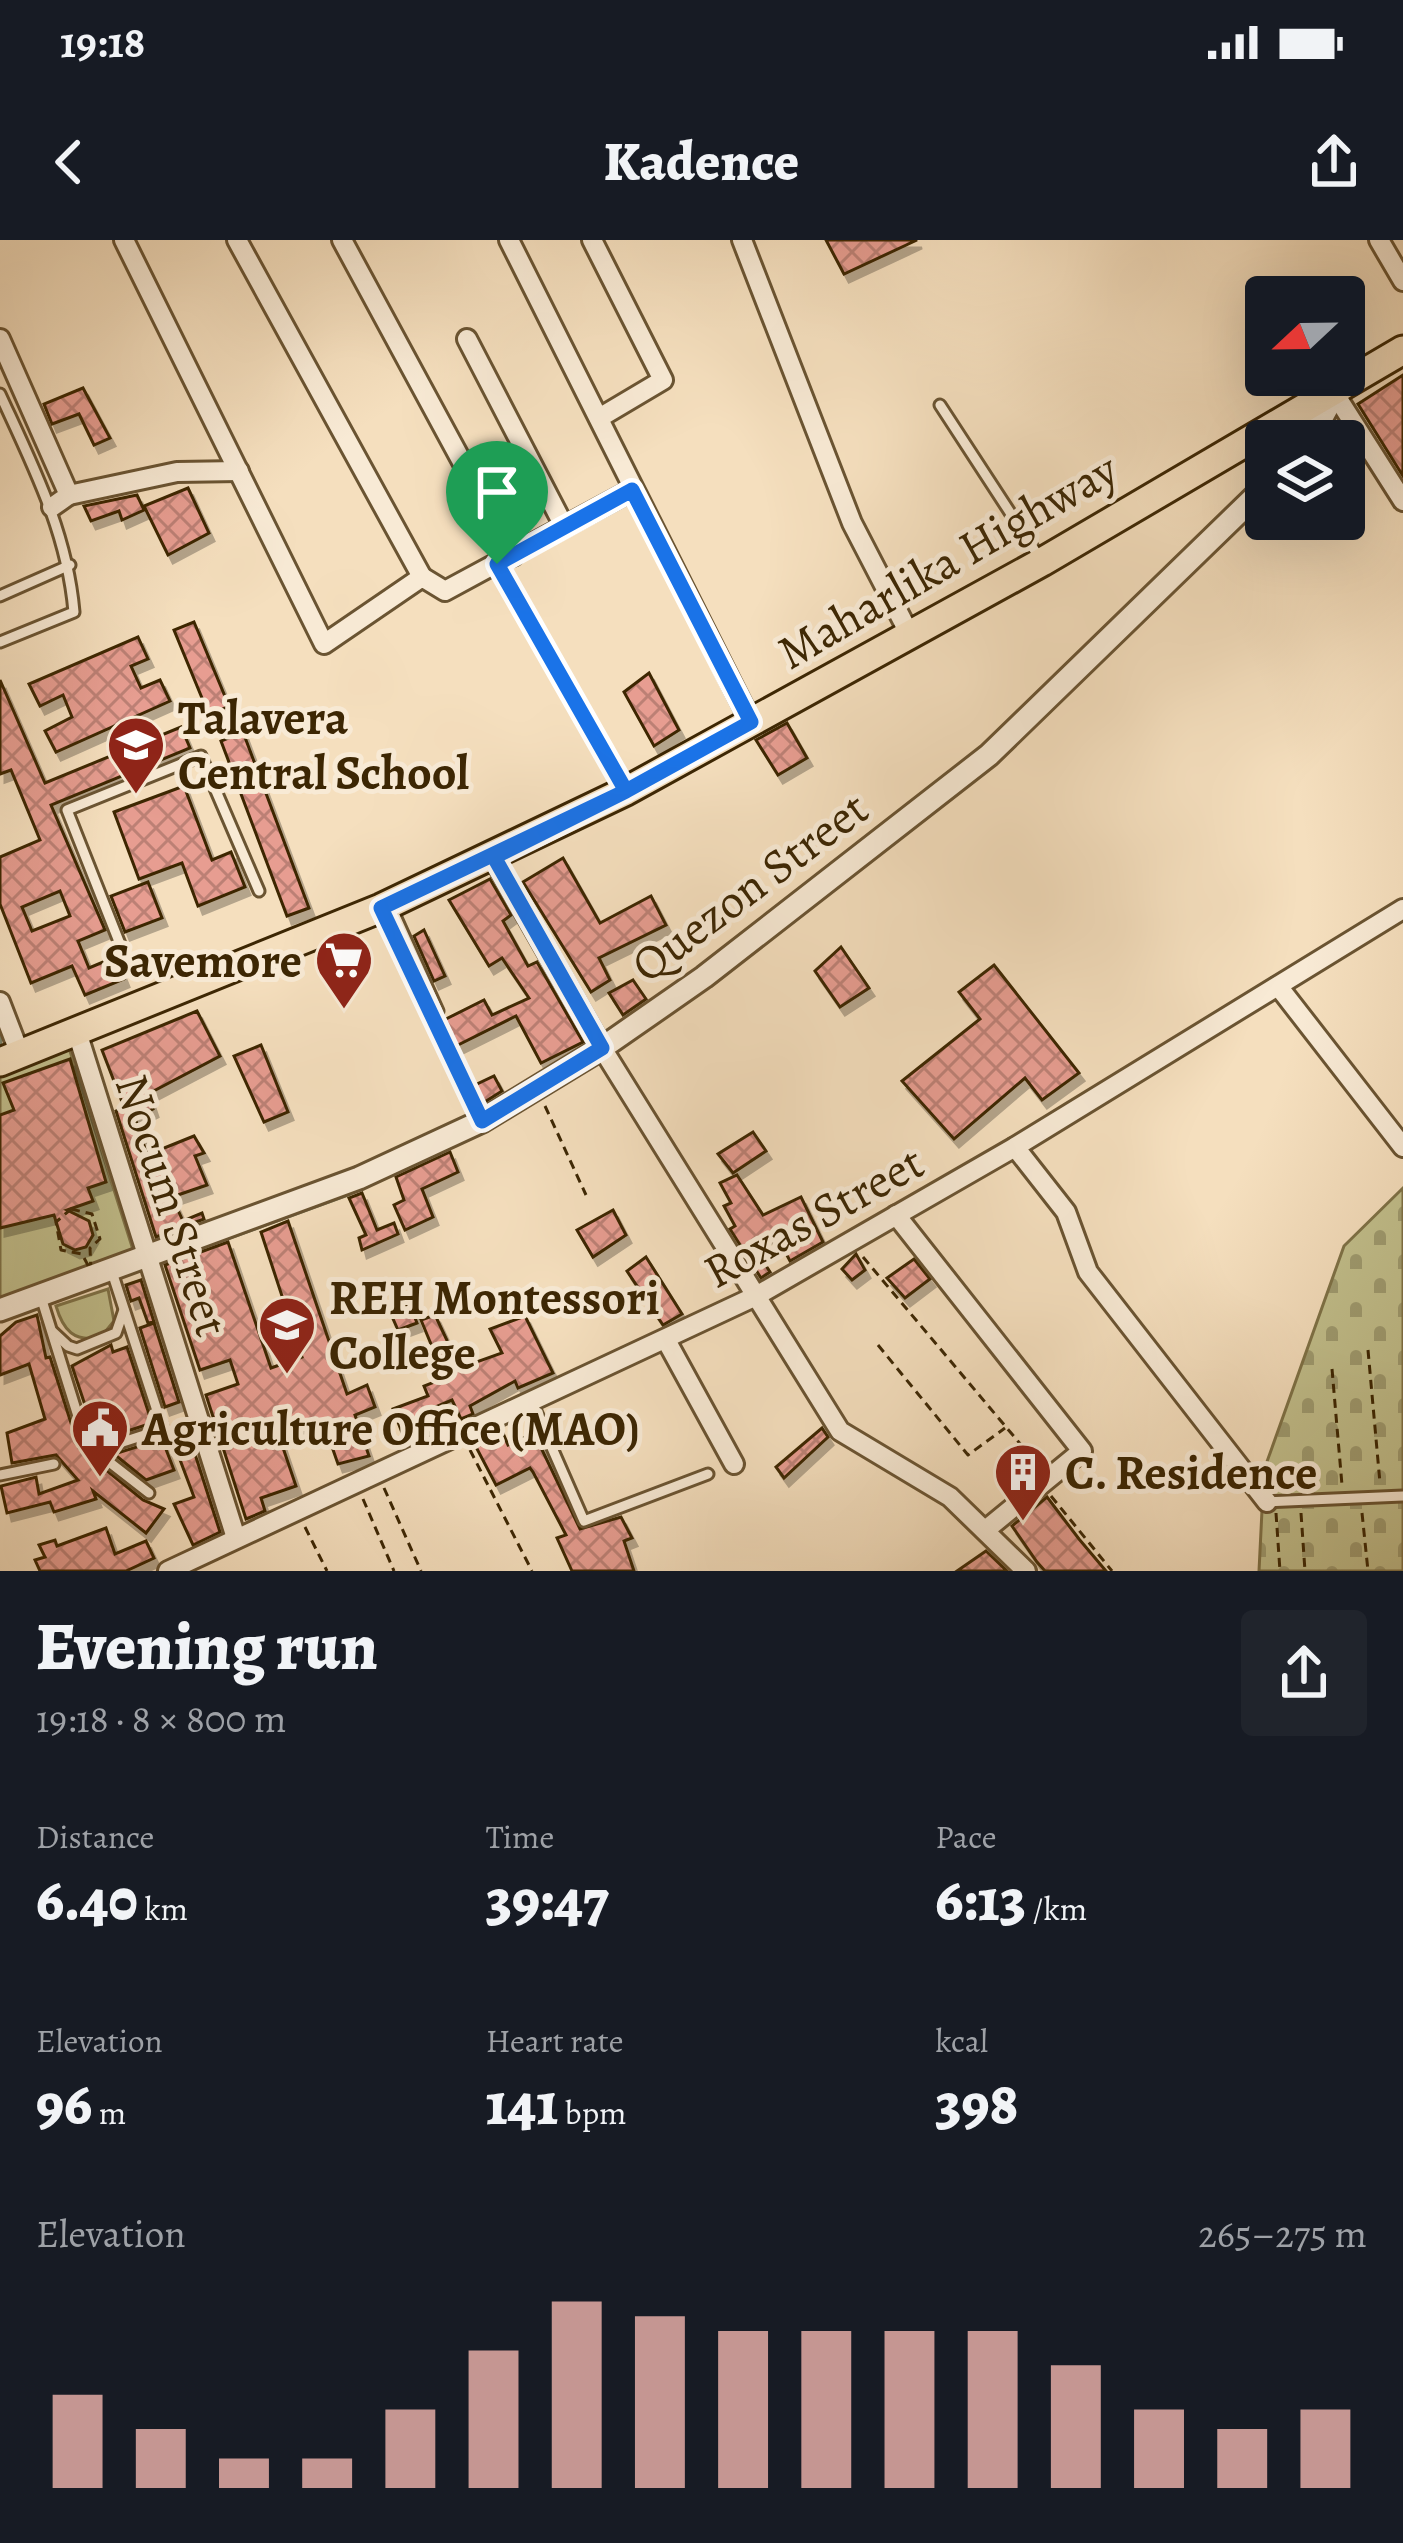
<!DOCTYPE html>
<html lang="en">
<head>
<meta charset="utf-8">
<style>
	body { margin:0; font-family:Alegreya,serif; background:#20242c; color:#f1f3f6; height:100vh; display:flex; flex-direction:column; font-size:45px; white-space:nowrap }
	* { box-sizing:border-box; margin:0 }
	p { font-size:39px; color:#9ea1a6 }
	.icon { flex:none; width:66px; height:66px; fill:none; stroke:currentColor; stroke-width:2; stroke-linecap:round; stroke-linejoin:round }
	.map { position:relative; height:1331px; overflow:hidden }
	.side { display:flex; flex-direction:column; background:#171b24; flex:1 }
	.side>* { flex:none }
	.needle { width:78px; rotate:248deg }
	.controls { position:absolute; left:1245px; top:36px; display:grid; gap:24px }
	.controls a { display:grid; place-items:center; width:120px; height:120px; border-radius:12px; background:#171b24; box-shadow:0 12px 48px #0002; font-size:60px }
	.pin { position:absolute; display:grid; place-items:center; width:102px; height:102px; color:#fff; margin:-123px -51px; border-radius:50% 50% 50% 0; rotate:-45deg; box-shadow:0 0 12px #0007 }
	.pin .icon { rotate:45deg }
	.round { display:grid; place-items:center; flex:none; width:126px; height:126px; border-radius:12px; background:#20242c }
	.head { display:flex; align-items:center; justify-content:space-between; height:204px; padding:0 36px }
	h1 { font-size:66px; font-weight:800; line-height:90px }
	.stats { display:grid; grid-template-columns:repeat(3,1fr); gap:18px; height:204px; padding:12px 36px }
	.stats div { display:grid; align-content:center }
	.stats b { font-size:60px; font-weight:800 }
	.stats small { font-size:33px; font-weight:400 }
	.stats p { font-size:33px }
	.chart { height:336px; padding:24px 36px }
	.chart p { display:flex; justify-content:space-between }
	.chart svg { width:100%; height:216px; margin-top:12px; stroke:#c59692; stroke-width:6 }
	.status { display:flex; justify-content:space-between; align-items:center; height:84px; padding:0 60px; background:#171b24; direction:ltr }
	.status svg { height:33px; fill:currentColor }
	header { display:flex; justify-content:space-between; align-items:center; height:156px; padding:0 36px; background:#171b24; font-size:54px; font-weight:800 }
	.map>svg:first-child { display:block }
	.green { fill:#c2c08d; stroke:#7f7348; stroke-width:3 }
	.cemetery { fill:url(#cemetery-stones); stroke:#7f7348; stroke-width:3 }
	.lines { fill:none; stroke-linecap:round; stroke-linejoin:round }
	.stream { stroke:#76816a; stroke-width:4.5 }
	.building { fill:url(#building-cross-hatch); stroke:#3c2603; stroke-width:3; fill-rule:evenodd; filter:url(#shadow) }
	.service-casing { stroke:#6a5432; stroke-width:15 }
	.minor-casing { stroke:#6a5432; stroke-width:24 }
	.tertiary-casing { stroke:#6a5432; stroke-width:27 }
	.primary-casing { stroke:#3c2603; stroke-width:33 }
	.path { stroke:#3c2603; stroke-width:3; stroke-dasharray:9 6; stroke-linecap:butt }
	.service { stroke:#f8ead5; stroke-width:9 }
	.minor { stroke:#f8ead5; stroke-width:18 }
	.tertiary { stroke:#f8ead5; stroke-width:21 }
	.primary { stroke:#f5dfbe; stroke-width:27 }
	.route-casing { stroke:#fff; stroke-width:24 }
	.route { stroke:#1a73e8; stroke-width:15 }
	.labels { text-anchor:middle; stroke-width:10; stroke-linejoin:round; paint-order:stroke }
	.street-label { font-size:48px; fill:#3c2603; stroke:#f8ead5 }
	.poi-label { font-size:48px; font-weight:bold; fill:#3c2603; stroke:#f8ead5; text-anchor:start }
</style>
</head>
<body>
<div class="status"><b>19:18</b><svg viewBox="0 0 49 12"><path d="M0 12V9h3v3zM5 12V6h3v6zM10 12V3h3v9zM15 12V0h3v12zM26 1h20v11H26zM47 4h2v5h-2z"/></svg></div>
<header><svg class="icon" aria-label="back" viewBox="0 0 24 24"><path d="M15 5l-7 7 7 7"/></svg>Kadence<svg class="icon" aria-label="share" viewBox="0 0 24 24"><path d="M12 15V3M7 8l5-5 5 5M5 13v7h14v-7"/></svg></header>
<div class="map">
<svg width="1403" height="1331" viewBox="0 0 1403 1331">
	<defs>
		<pattern id="cemetery-stones" width="16" height="16" patternUnits="userSpaceOnUse" patternTransform="scale(3)"><rect width="16" height="16" fill="#c2c08d"/><path d="M2 7V4a2 2 0 0 1 4 0v3zM10 15v-3a2 2 0 0 1 4 0v3z" fill="#9f9c71"/></pattern>
		<pattern id="building-cross-hatch" width="8" height="8" patternUnits="userSpaceOnUse" patternTransform="scale(3)"><rect width="8" height="8" fill="#e79d91"/><path d="M0 0l8 8M0 8l8-8" fill="none" stroke="#bc8074"/></pattern>
		<filter id="shadow"><feDropShadow dx="5" dy="8" stdDeviation="0" flood-color="#0004"/></filter>
	</defs>
	<rect width="100%" height="100%" fill="#f5dfbe"/>
	<filter id="stains"><feTurbulence type="fractalNoise" baseFrequency=".00167" numOctaves="4"/><feColorMatrix values="0 0 0 0 .2 0 0 0 0 .09 0 0 0 0 .02 0 0 0 .5 -.17"/></filter>
	<radialGradient id="worn" r=".72"><stop offset=".6" stop-color="#630" stop-opacity="0"/><stop offset="1" stop-color="#630" stop-opacity=".3"/></radialGradient>
	<g class="green">
		<path d="M69,808L135,1016L0,1063V834Z"/>
		<path d="M108,1049L114,1081L101,1097C74,1103 63,1090 56,1066Z"/>
	</g>
	<path class="cemetery" d="M1403,948V1331H1259L1264,1230L1344,1006Z"/>
	<g class="lines">
		<g class="stream">
			<path d="M0,793V805"/>
			<path d="M162,1022L349,954"/>
		</g>
	</g>
	<g class="building">
		<path d="M826,0H917L844,34Z"/>
		<path d="M1403,135V236L1358,164Z"/>
		<path d="M83,148L110,198L94,205L79,174L52,184L44,164Z"/>
		<path d="M188,248L209,293L168,315L144,266Z"/>
		<path d="M137,255L144,270L122,280L119,271L91,281L84,266Z"/>
		<path d="M194,382L229,466L209,475L174,390Z"/>
		<path d="M138,397L148,419L131,426L141,448L160,440L170,461L56,512L45,491L72,477L63,455L40,466L29,444Z"/>
		<path d="M649,433L679,490L654,506L624,452Z"/>
		<path d="M0,440L45,543L181,487L190,508L51,565L105,690L78,701L89,728L115,717L124,739L85,755L72,726L31,743L0,664V617L40,600L11,530L0,534ZM60,651L70,676L32,691L22,667Z"/>
		<path d="M787,483L807,518L778,535L756,500Z"/>
		<path d="M243,492L309,668L287,676L221,501Z"/>
		<path d="M184,546L212,620L231,612L245,647L198,666L182,623L139,639L114,572Z"/>
		<path d="M563,618L600,683L651,656L666,685L599,718L610,740L591,752L523,642Z"/>
		<path d="M490,639L511,675L503,681L528,726L537,722L583,802L541,823L516,776L456,806L444,780L484,760L492,775L529,758L502,718L489,726L449,660Z"/>
		<path d="M148,642L162,678L125,692L111,656Z"/>
		<path d="M424,690L445,736L434,741L414,696Z"/>
		<path d="M841,707L869,748L840,767L815,731Z"/>
		<path d="M994,725L1079,833L1042,860L1025,838L954,899L902,841L980,779L959,752Z"/>
		<path d="M633,740L646,759L623,775L609,753Z"/>
		<path d="M197,771L220,816L148,854L153,869L135,878L147,915L194,896L204,913L195,916L207,945L172,957L183,981L202,973L204,979L156,997L116,871L124,867L102,810Z"/>
		<path d="M261,805L288,872L264,882L234,816Z"/>
		<path d="M70,819L106,942L88,948L93,961L67,970L89,981L93,995L86,1007L75,1010L63,1004L54,975L0,988V875L14,870L3,843Z"/>
		<path d="M494,836L502,851L483,863L475,845Z"/>
		<path d="M753,892L766,911L733,933L718,914Z"/>
		<path d="M450,912L458,932L422,949L433,977L405,990L394,965L404,960L396,937Z"/>
		<path d="M737,935L763,975L801,957L823,1002L790,1021L774,991L752,1004L770,1032L761,1038L730,989L735,986L724,966L731,963L720,943Z"/>
		<path d="M362,953L377,990L394,983L398,994L362,1010L359,998L366,995L349,958Z"/>
		<path d="M613,970L626,995L593,1017L577,990Z"/>
		<path d="M288,981L347,1154L367,1145L375,1167L355,1175L369,1216L338,1224L323,1181L279,1196L296,1246L261,1258L265,1271L246,1279L206,1155L238,1144L230,1120L200,1130L165,1025L228,1002L271,1128L302,1117L261,992Z"/>
		<path d="M856,1014L865,1030L852,1040L842,1029Z"/>
		<path d="M646,1017L682,1074L663,1085L627,1031Z"/>
		<path d="M914,1019L930,1039L905,1058L887,1038Z"/>
		<path d="M141,1040L154,1082L148,1083L139,1058L131,1061L126,1045Z"/>
		<path d="M410,1065L417,1083L398,1090L390,1072Z"/>
		<path d="M37,1075L46,1118L50,1117L79,1208L143,1260L164,1269L146,1293L93,1251L96,1259L54,1272L50,1262L7,1273L1,1246L36,1237L39,1254L78,1240L56,1215L12,1223L7,1193L45,1179L29,1124L0,1135V1096L16,1082Z"/>
		<path d="M435,1075L460,1128L502,1113L490,1089L525,1076L553,1133L518,1148L515,1141L470,1166L473,1174L461,1179L452,1160L421,1173L426,1187L404,1198L393,1169L428,1156L424,1146L445,1138L421,1080Z"/>
		<path d="M154,1083L179,1162L165,1167L140,1088Z"/>
		<path d="M111,1105L113,1112L127,1107L152,1183L97,1201L72,1126Z"/>
		<path d="M822,1188L828,1197L784,1238L776,1227Z"/>
		<path d="M503,1193L508,1205L534,1193L580,1289L621,1277L632,1298L624,1301L634,1331H572L557,1298L566,1295L533,1232L530,1228L496,1245L476,1207Z"/>
		<path d="M162,1199L174,1230L146,1240L114,1214Z"/>
		<path d="M194,1211L220,1292L193,1305L174,1264L194,1257L179,1217Z"/>
		<path d="M1047,1257L1079,1299L1106,1331H1045L1037,1322L1012,1286Z"/>
		<path d="M106,1288L115,1314L146,1301L154,1318L126,1331H40L35,1320L45,1317L39,1305L55,1300L57,1306Z"/>
		<path d="M986,1311L1007,1331H957Z"/>
	</g>
	<g class="lines">
		<defs>
			<g id="service">
				<path d="M0,154C33,226 67,292 74,372L0,402"/>
				<path d="M940,165L1039,317"/>
				<path d="M497,324L624,547"/>
				<path d="M0,356L70,325"/>
				<path d="M381,669L482,881"/>
				<path d="M392,669L438,771"/>
				<path d="M120,704L67,570L201,516L259,651"/>
				<path d="M41,1057L86,1202L95,1211L163,1189L112,1032"/>
				<path d="M53,1092L68,1106L77,1109L116,1093L124,1070"/>
				<path d="M531,1160L584,1281L708,1234"/>
				<path d="M95,1211L149,1253"/>
				<path d="M0,1235L54,1224"/>
				<path d="M1267,1262L1403,1256"/>
			</g>
			<g id="minor">
				<path d="M124,0L324,404L422,337L445,351L632,250"/>
				<path d="M237,0L422,337"/>
				<path d="M342,0L513,316"/>
				<path d="M509,0L751,482"/>
				<path d="M592,0L663,140L599,178"/>
				<path d="M742,0L852,283L910,395"/>
				<path d="M1379,0L1403,41"/>
				<path d="M0,99L69,255L52,267"/>
				<path d="M467,99L564,286"/>
				<path d="M1335,154L1403,261"/>
				<path d="M69,255L177,232L239,231"/>
				<path d="M493,617L602,808L840,1191L950,1257L1026,1331"/>
				<path d="M1278,746L1403,907"/>
				<path d="M0,762L20,814"/>
				<path d="M77,792L236,1298"/>
				<path d="M1015,907L1066,972L1088,1032L1267,1262"/>
				<path d="M896,975L1082,1211L988,1288"/>
				<path d="M666,1100L734,1224"/>
				<path d="M168,1331L756,1056L1015,907L1403,669"/>
			</g>
			<g id="tertiary">
				<path d="M1309,201L1335,154"/>
				<path d="M0,1070L359,938L482,881L602,808L704,737L989,515L1266,246"/>
			</g>
			<path id="primary" d="M0,822L381,668L626,551L1042,322L1403,110"/>
		</defs>
		<use href="#service" class="service-casing"/>
		<use href="#minor" class="minor-casing"/>
		<use href="#tertiary" class="tertiary-casing"/>
		<use href="#primary" class="primary-casing"/>
		<g class="path">
			<path d="M545,866L586,955"/>
			<path d="M71,969L92,974L100,999L90,1008L91,1031L82,1014L61,1010L56,982Z"/>
			<path d="M863,1017L1038,1225"/>
			<path d="M878,1105L968,1215L1005,1188"/>
			<path d="M1368,1110L1380,1243"/>
			<path d="M1332,1129L1342,1245"/>
			<path d="M470,1210L532,1331"/>
			<path d="M384,1248L421,1331"/>
			<path d="M1051,1256L1112,1331"/>
			<path d="M363,1259L394,1331"/>
			<path d="M1276,1273L1280,1331"/>
			<path d="M1301,1273L1305,1331"/>
			<path d="M1362,1273L1368,1331"/>
			<path d="M305,1287L327,1331"/>
		</g>
		<use href="#service" class="service"/>
		<use href="#minor" class="minor"/>
		<use href="#tertiary" class="tertiary"/>
		<use href="#primary" class="primary"/>
	</g>
	<g class="lines">
		<defs>
			<path id="route" d="M497,324L626,551L494,617L602,808L482,881L381,668L626,551L751,482L632,250L497,324"/>
		</defs>
		<use href="#route" class="route-casing"/>
		<use href="#route" class="route"/>
	</g>
	<defs>
		<symbol id="school-pin" viewBox="-11 -11 22 30"><path d="M0 17L-7.5 6A9.5 9.5 0 1 1 7.5 6Z" fill="#8f2418" stroke="#f8ead5"/><path d="M0-5L7-2L0 1L-7-2ZM-4 1L0 2.5L4 1V4Q0 6-4 4Z" fill="#fff"/></symbol>
		<symbol id="supermarket-pin" viewBox="-11 -11 22 30"><path d="M0 17L-7.5 6A9.5 9.5 0 1 1 7.5 6Z" fill="#8f2418" stroke="#f8ead5"/><path d="M-6-5.5h2.5l.6 2H6L4.5 2H-2.5L-4.4-4H-6ZM-1.5 3.2a1.3 1.3 0 1 0 .1 0ZM3 3.2a1.3 1.3 0 1 0 .1 0Z" fill="#fff"/></symbol>
		<symbol id="university-pin" viewBox="-11 -11 22 30"><path d="M0 17L-7.5 6A9.5 9.5 0 1 1 7.5 6Z" fill="#8f2418" stroke="#f8ead5"/><path d="M0-5L7-2L0 1L-7-2ZM-4 1L0 2.5L4 1V4Q0 6-4 4Z" fill="#fff"/></symbol>
		<symbol id="civic-pin" viewBox="-11 -11 22 30"><path d="M0 17L-7.5 6A9.5 9.5 0 1 1 7.5 6Z" fill="#8f2418" stroke="#f8ead5"/><path d="M-.6-6.5H3V-4.5H.6V-3L4-1V1h2V6H-6V1h2V-1L-.6-3ZM-1.2 2.5V6h2.4V2.5Z" fill="#fff"/></symbol>
		<symbol id="building-pin" viewBox="-11 -11 22 30"><path d="M0 17L-7.5 6A9.5 9.5 0 1 1 7.5 6Z" fill="#8f2418" stroke="#f8ead5"/><path d="M-4-6H4V6H1V3H-1V6H-4ZM-2.5-4.3h1.7v1.8h-1.7ZM.8-4.3h1.7v1.8H.8ZM-2.5-1h1.7V.8h-1.7ZM.8-1h1.7V.8H.8Z" fill="#fff"/></symbol>
	</defs>
	<g fill-rule="evenodd">
		<use href="#school-pin" x="103" y="472" width="66" height="90"/>
		<use href="#supermarket-pin" x="311" y="687" width="66" height="90"/>
		<use href="#university-pin" x="254" y="1052" width="66" height="90"/>
		<use href="#civic-pin" x="67" y="1155" width="66" height="90"/>
		<use href="#building-pin" x="990" y="1199" width="66" height="90"/>
	</g>
	<g class="labels">
		<g class="street-label">
			<text transform="translate(947 320) rotate(-30)" y="17">Maharlika Highway</text>
			<text transform="translate(749 646) rotate(-37)" y="17">Quezon Street</text>
			<text transform="translate(173 965) rotate(72)" y="17">Nocum Street</text>
			<text transform="translate(813 976) rotate(-29)" y="17">Roxas Street</text>
		</g>
		<g class="poi-label">
			<text x="178" y="494">Talavera<tspan x="178" dy="55">Central School</tspan></text>
			<text x="302" y="737" text-anchor="end">Savemore</text>
			<text x="329" y="1074">REH Montessori<tspan x="329" dy="55">College</tspan></text>
			<text x="142" y="1205">Agriculture Office (MAO)</text>
			<text x="1065" y="1249">C. Residence</text>
		</g>
	</g>
	<rect width="100%" height="100%" filter="url(#stains)"/>
	<rect width="100%" height="100%" fill="url(#worn)"/>
</svg>
<div class="controls">
<a><svg class="needle" viewBox="-14 -14 28 28"><path d="M0-13l5 13h-10z" fill="#e53935"/><path d="M0 13l5-13h-10z" fill="#9ea1a6"/></svg></a>
<a><svg class="icon" aria-label="layers" viewBox="0 0 24 24"><path d="M12 4l9 5-9 5-9-5zM3 14l9 5 9-5"/></svg></a>
</div>
<div class="pin" style="left:497px;top:324px;background:#1e9e55"><svg class="icon" aria-label="arrive" viewBox="0 0 24 24"><path d="M6 21V4h12l-3 4 3 4H6"/></svg></div>
</div>
<section class="side">
<div class="head"><div><h1>Evening run</h1><p>19:18 · 8 × 800 m</p></div><a class="round"><svg class="icon" aria-label="share" viewBox="0 0 24 24"><path d="M12 15V3M7 8l5-5 5 5M5 13v7h14v-7"/></svg></a></div>
<div class="stats">
<div><p>Distance</p><b>6.40<small> km</small></b></div>
<div><p>Time</p><b>39:47</b></div>
<div><p>Pace</p><b>6:13<small> /km</small></b></div>
</div>
<div class="stats">
<div><p>Elevation</p><b>96<small> m</small></b></div>
<div><p>Heart rate</p><b>141<small> bpm</small></b></div>
<div><p>kcal</p><b>398</b></div>
</div>
<div class="chart"><p><span>Elevation</span>265–275 m</p>
<svg viewBox="0 0 160 44" preserveAspectRatio="none"><path d="M5 44V25M15 44V32M25 44V38M35 44V38M45 44V28M55 44V16M65 44V6M75 44V9M85 44V12M95 44V12M105 44V12M115 44V12M125 44V19M135 44V28M145 44V32M155 44V28"/></svg>
</div>
</section>
</body>
</html>
